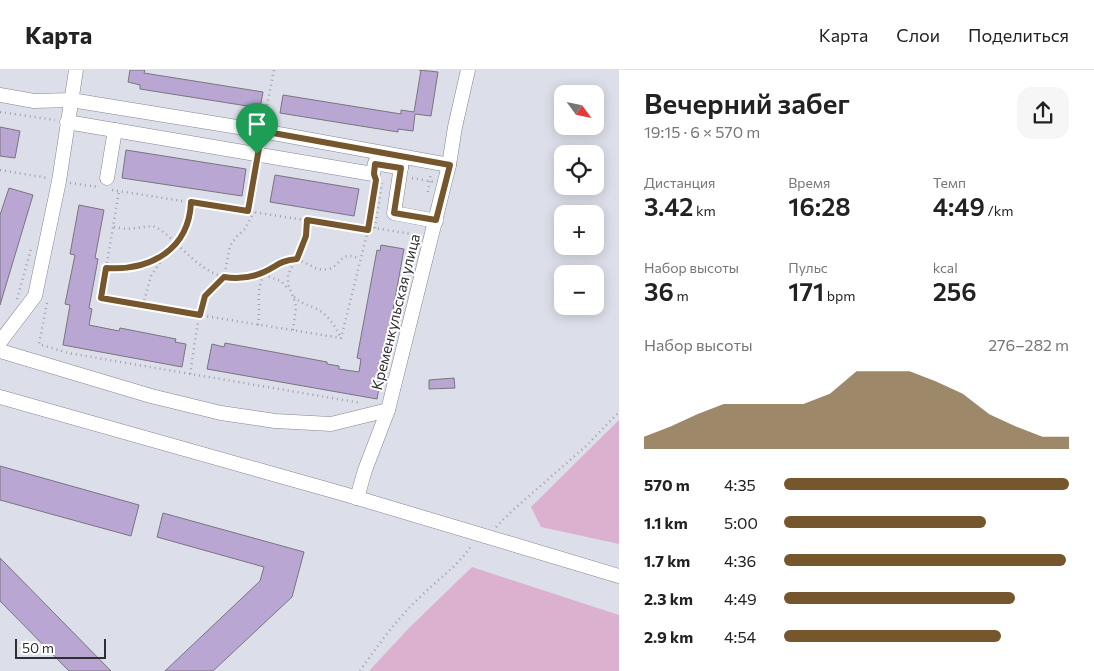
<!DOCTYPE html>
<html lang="ru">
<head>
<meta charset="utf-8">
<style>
	body { margin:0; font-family:Commissioner,sans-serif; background:#f6f6f6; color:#222; height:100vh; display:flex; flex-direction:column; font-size:19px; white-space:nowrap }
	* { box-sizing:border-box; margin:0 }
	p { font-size:16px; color:#767676 }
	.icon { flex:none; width:28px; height:28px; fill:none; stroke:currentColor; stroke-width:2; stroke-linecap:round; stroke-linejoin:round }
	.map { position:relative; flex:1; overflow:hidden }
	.panel { display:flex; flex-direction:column; background:#fff; width:475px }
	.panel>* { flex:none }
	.needle { width:32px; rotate:123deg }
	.fabs { position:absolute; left:554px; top:15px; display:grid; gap:10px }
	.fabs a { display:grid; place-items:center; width:50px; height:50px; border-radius:10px; background:#fff; box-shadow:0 2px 12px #0003; font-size:25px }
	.scale { position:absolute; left:15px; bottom:12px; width:91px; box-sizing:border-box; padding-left:5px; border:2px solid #2e2f33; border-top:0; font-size:14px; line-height:18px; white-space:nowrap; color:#2e2f33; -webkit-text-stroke:4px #fff; paint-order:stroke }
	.pin { position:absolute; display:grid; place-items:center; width:42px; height:42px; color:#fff; margin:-51px -21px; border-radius:50% 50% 50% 0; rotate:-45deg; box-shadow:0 0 5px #0007 }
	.pin .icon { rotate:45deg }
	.round { display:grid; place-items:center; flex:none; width:52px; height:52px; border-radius:15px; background:#f6f6f6 }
	.summary { display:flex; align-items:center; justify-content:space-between; height:85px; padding:0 25px }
	h1 { font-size:28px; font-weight:600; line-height:38px }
	.figures { display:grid; grid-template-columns:repeat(3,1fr); gap:8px; height:85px; padding:5px 25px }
	.figures div { display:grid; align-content:center }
	.figures b { font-size:25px; font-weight:600 }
	.figures small { font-size:14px; font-weight:400 }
	.figures p { font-size:14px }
	.chart { height:140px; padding:10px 25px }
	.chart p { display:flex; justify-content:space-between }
	.chart svg { width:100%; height:90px; margin-top:5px; fill:#76562c; opacity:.7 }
	ul { padding:0 25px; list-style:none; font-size:16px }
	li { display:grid; grid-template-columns:80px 60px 1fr; align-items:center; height:38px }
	li i { height:12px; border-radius:6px; background:#76562c }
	header { display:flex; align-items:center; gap:30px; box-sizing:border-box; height:70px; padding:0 25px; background:#fff; border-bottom:1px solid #e0e0e0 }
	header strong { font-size:24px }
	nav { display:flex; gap:28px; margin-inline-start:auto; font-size:18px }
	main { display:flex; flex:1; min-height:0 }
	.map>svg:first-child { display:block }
	.green { fill:#dcb1d0 }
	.building { fill:#b9a6d3; stroke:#79757e }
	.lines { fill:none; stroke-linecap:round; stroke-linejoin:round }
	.minor-casing { stroke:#84868f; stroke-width:15 }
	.path { stroke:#9ea1a8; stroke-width:2.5; stroke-dasharray:1 4; stroke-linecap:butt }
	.minor { stroke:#fff; stroke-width:14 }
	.route-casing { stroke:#fff; stroke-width:10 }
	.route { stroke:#76562c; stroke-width:6 }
	.labels { text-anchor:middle; stroke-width:4; stroke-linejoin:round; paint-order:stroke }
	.street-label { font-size:15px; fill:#2e2f33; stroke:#fff }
</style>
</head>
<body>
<header>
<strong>Карта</strong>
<nav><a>Карта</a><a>Слои</a><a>Поделиться</a></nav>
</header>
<main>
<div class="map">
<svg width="619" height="601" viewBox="0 0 619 601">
	<rect width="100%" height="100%" fill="#dcdfe9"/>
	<g class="green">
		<path d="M619,350V474L541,457L531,437Z"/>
		<path d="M472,497L619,545V601H369L409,558Z"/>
	</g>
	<g class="building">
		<path d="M130,0H145L144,3L263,22L260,38L140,19V15L128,12Z"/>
		<path d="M419,0L438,2L431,46L415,44L413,61L398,59V62L280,43L283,25L401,44V40L414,42L421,0Z"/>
		<path d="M0,57L20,61L15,88L0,86Z"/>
		<path d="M126,80L246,99L242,126L122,108Z"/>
		<path d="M275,105L359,119L354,146L270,132Z"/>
		<path d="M9,118L33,125L0,235V145Z"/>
		<path d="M79,135L104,140L95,188L98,189L89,238L92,239L89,255L119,261L120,258L176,269L175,272L186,274L182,297L63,275L70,235L65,234L75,185L70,184Z"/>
		<path d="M381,175L404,179L377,329L207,299L212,274L224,277L225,273L327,292V294L339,296V299L359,302L361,289L357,288L377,180L380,181Z"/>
		<path d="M454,308L455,318L429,319V310Z"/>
		<path d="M0,396L139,435L131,466L0,430Z"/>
		<path d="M163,443L304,482L292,527L213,601H165L260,511L264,497L157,467Z"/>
		<path d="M0,488L111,601H69L0,531Z"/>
	</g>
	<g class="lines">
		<defs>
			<g id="minor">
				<path d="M0,25L34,31L71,30L262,61L449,95"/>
				<path d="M67,52L373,104L375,93L401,98"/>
				<path d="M402,90L394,143L436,151"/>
				<path d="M107,108L115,60"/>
				<path d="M0,272L35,226L59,111L76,0"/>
				<path d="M0,281L151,326L221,343L275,351L331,354L388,340"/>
				<path d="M0,327L344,424L619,506"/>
				<path d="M357,428L365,400L388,340L449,95L455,57L468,0"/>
			</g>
		</defs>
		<use href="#minor" class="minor-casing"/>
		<g class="path">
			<path d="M0,42L55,50"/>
			<path d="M264,50L274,0"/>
			<path d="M0,100L48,108"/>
			<path d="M412,108L434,112"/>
			<path d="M70,113L99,117"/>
			<path d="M112,120L368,160L341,268L101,229L119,121"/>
			<path d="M428,122L431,103"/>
			<path d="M248,141L255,97"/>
			<path d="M114,157L127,159L153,156L161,160C190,183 209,216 251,207C265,204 275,191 289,189C306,188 314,203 328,199C342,196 340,179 360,189"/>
			<path d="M368,157L418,165"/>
			<path d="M375,158L382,113"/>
			<path d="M368,159L375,115"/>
			<path d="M106,198C150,201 189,179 191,132"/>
			<path d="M264,205L281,211L288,219"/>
			<path d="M294,227C301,233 307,235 315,238C328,244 335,256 341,268"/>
			<path d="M17,229L31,179"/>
			<path d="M47,233L39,274L68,283L361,333"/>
			<path d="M143,235L151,206L165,185"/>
			<path d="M258,255C261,237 255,221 264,205"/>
			<path d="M293,260L296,237L294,229L288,214V205L306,166L307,150"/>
			<path d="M190,304L199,245L205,225L224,207L230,176L236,167L245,159L254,142"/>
			<path d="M496,457L512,441L586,376L619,342"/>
			<path d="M360,601C378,575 396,550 419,528C438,509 456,498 471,476"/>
		</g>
		<use href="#minor" class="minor"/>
	</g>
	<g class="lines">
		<defs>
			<path id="route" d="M262,61L450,95L436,150L394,143L401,98L375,94L374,104L376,110L368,160L307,150L306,166L297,189C278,191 278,196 264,202C251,208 238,209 224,207L205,226L200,245L101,228L106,198C150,201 189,180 191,132L248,141Z"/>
		</defs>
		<use href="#route" class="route-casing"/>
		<use href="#route" class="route"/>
	</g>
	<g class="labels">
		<g class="street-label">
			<text transform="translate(396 242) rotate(-76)" y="5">Кременкульская улица</text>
		</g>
	</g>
</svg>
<div class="fabs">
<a><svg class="needle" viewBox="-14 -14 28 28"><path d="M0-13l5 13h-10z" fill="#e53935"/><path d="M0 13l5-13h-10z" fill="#767676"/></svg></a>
<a><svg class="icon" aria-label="locate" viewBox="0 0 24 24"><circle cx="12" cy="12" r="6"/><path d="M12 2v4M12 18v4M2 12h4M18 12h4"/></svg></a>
<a>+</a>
<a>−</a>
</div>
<div class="scale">50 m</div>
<div class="pin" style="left:257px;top:84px;background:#1e9e55"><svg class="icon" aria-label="arrive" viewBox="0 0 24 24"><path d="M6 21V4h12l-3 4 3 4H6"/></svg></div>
</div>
<section class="panel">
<div class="summary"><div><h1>Вечерний забег</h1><p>19:15 · 6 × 570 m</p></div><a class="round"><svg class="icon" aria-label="share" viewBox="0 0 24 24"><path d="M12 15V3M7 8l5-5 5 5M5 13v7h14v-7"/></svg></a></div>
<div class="figures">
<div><p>Дистанция</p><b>3.42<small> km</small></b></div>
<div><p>Время</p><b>16:28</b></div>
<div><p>Темп</p><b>4:49<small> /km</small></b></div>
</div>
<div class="figures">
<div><p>Набор высоты</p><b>36<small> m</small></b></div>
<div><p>Пульс</p><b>171<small> bpm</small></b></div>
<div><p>kcal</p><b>256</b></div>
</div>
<div class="chart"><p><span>Набор высоты</span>276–282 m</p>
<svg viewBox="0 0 160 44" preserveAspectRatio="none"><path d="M0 44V38L10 33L20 27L30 22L40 22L50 22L60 22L70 17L80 6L90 6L100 6L110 11L120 17L130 27L140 33L150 38L160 38V44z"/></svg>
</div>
<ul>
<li><b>570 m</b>4:35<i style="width:100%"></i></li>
<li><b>1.1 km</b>5:00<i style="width:71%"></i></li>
<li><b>1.7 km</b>4:36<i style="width:99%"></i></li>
<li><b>2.3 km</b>4:49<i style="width:81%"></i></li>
<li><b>2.9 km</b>4:54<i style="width:76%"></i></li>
</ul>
</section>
</main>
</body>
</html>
